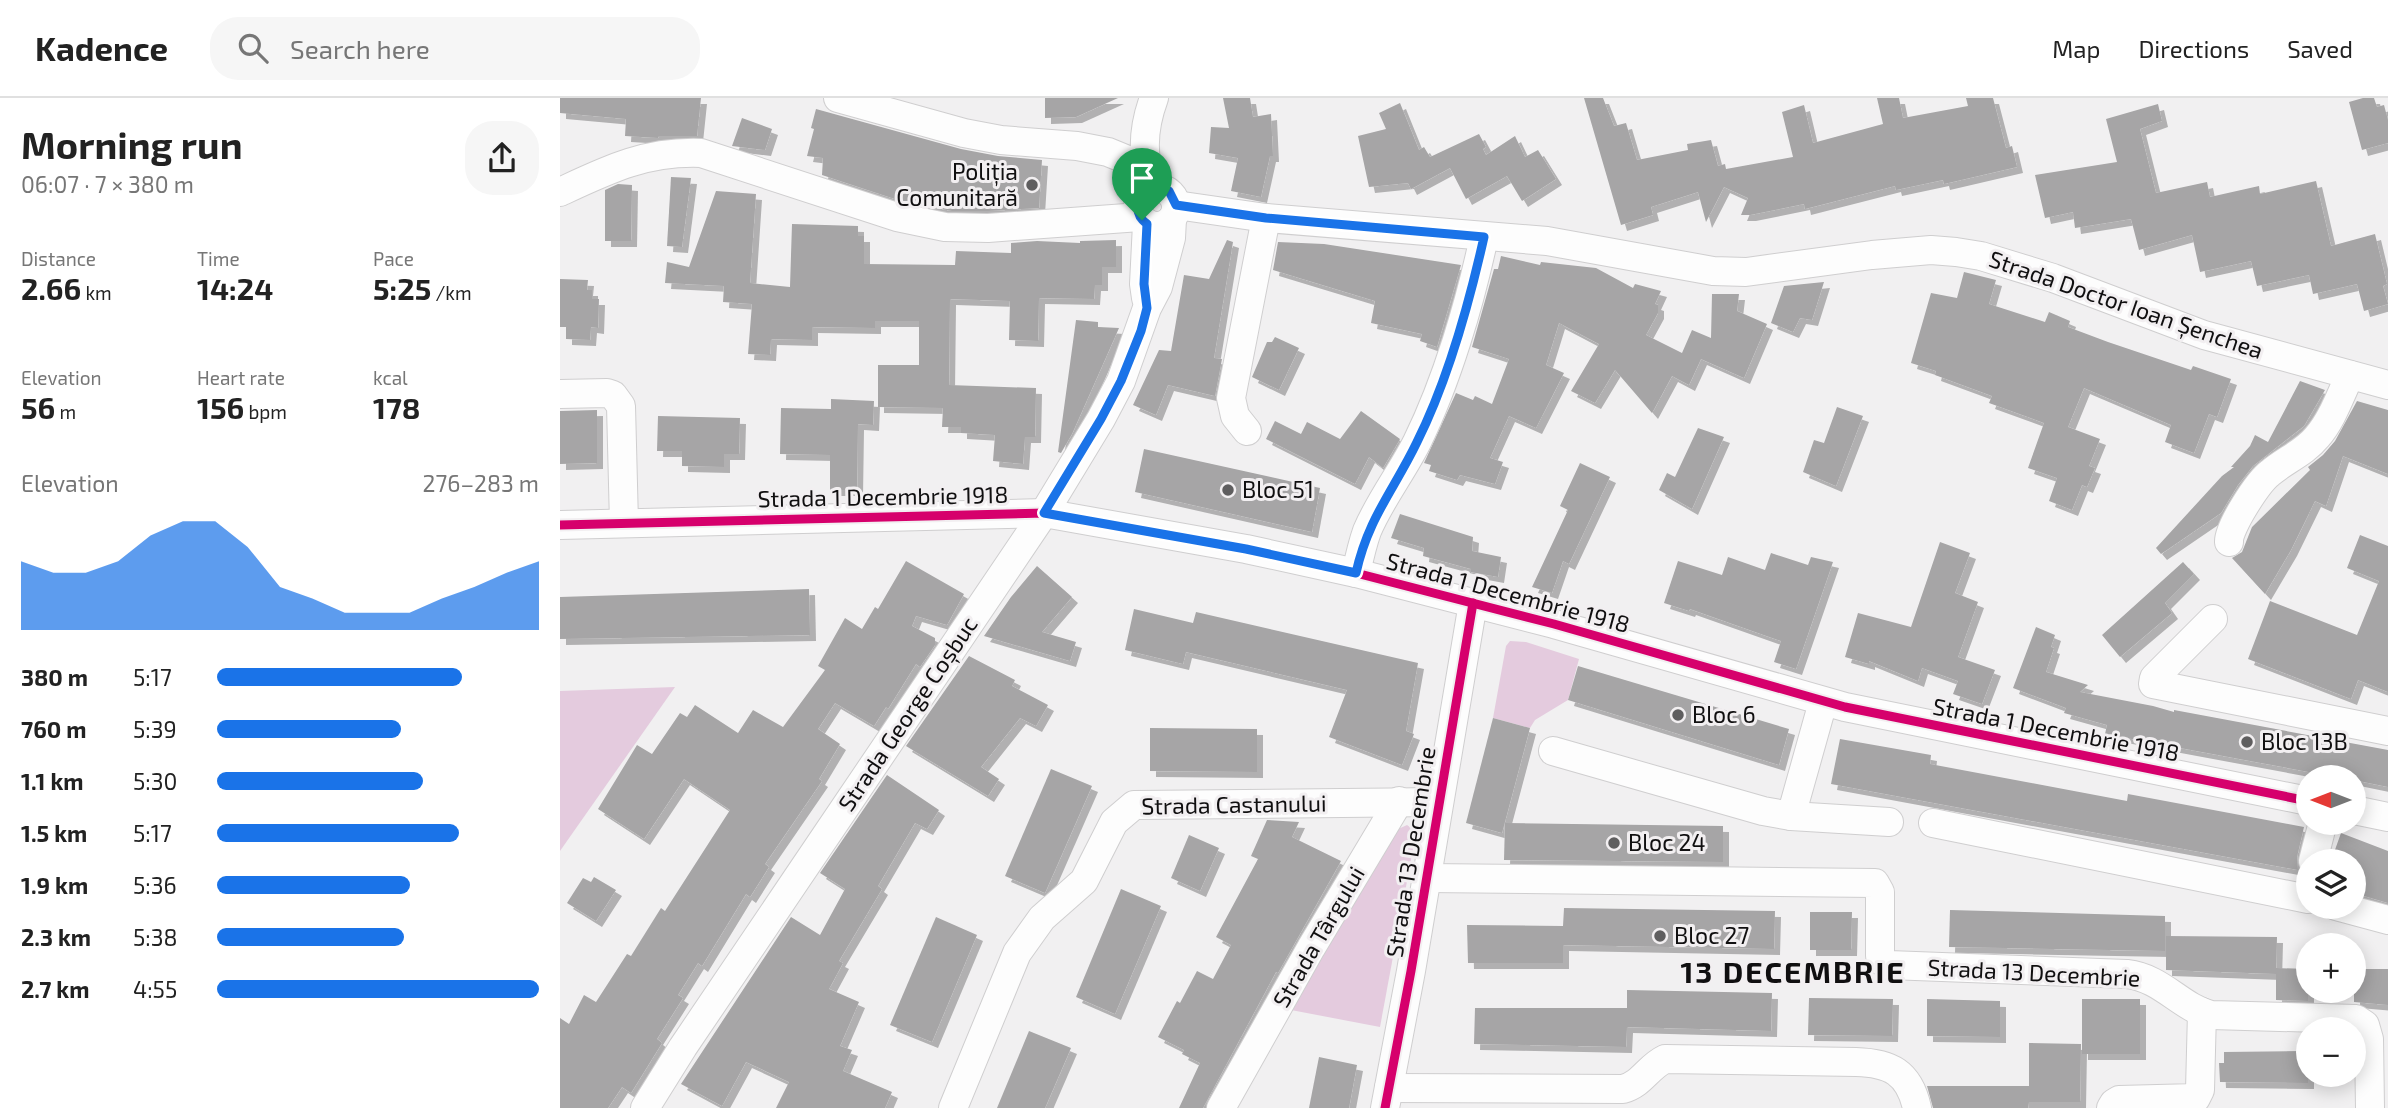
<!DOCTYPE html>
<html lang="en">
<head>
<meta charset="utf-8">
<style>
	body { margin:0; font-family:"Exo 2",sans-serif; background:#f6f6f6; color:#222; height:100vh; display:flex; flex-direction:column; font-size:26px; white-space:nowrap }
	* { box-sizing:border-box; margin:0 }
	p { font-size:23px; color:#767676 }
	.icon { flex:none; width:38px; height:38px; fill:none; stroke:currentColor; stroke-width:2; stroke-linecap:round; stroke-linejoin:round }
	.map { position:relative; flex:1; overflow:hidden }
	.side { display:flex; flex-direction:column; background:#fff; width:560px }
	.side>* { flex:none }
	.needle { width:46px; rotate:270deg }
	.fabs { position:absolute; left:1736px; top:667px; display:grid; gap:14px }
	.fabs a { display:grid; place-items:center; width:70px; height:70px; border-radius:50%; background:#fff; box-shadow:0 4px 18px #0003; font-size:35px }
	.pin { position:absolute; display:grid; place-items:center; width:60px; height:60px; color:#fff; margin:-72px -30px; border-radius:50% 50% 50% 0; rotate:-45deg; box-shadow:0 0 7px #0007 }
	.pin .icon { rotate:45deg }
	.round { display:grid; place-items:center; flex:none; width:74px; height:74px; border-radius:28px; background:#f6f6f6 }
	.overview { display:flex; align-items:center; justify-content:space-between; height:119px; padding:0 21px }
	h1 { font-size:38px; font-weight:700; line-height:52px }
	.metrics { display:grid; grid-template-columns:repeat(3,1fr); gap:10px; height:119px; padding:7px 21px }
	.metrics div { display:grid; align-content:center }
	.metrics b { font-size:30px; font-weight:700 }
	.metrics small { font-size:19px; font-weight:400 }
	.metrics p { font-size:19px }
	.chart { height:196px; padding:14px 21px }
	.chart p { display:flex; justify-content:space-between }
	.chart svg { width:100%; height:126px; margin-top:7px; fill:#1a73e8; opacity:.7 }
	ul { padding:0 21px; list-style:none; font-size:23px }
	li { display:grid; grid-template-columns:112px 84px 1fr; align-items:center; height:52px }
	li i { height:18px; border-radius:9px; background:#1a73e8 }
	header { display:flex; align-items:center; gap:42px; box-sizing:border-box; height:98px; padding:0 35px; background:#fff; border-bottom:2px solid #e0e0e0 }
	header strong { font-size:33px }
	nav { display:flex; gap:38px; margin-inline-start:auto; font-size:24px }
	.search { width:490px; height:63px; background:#f6f6f6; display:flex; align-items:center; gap:18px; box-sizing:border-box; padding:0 24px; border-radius:28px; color:#767676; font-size:26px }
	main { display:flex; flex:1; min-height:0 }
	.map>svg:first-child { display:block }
	.green { fill:#e4cbde }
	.building { fill:#a6a5a6; filter:url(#shadow) }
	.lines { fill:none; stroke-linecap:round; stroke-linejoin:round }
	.minor-casing { stroke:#cfcecf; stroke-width:30 }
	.minor { stroke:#fdfdfd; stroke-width:28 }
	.cycleway-casing { stroke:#f2eff1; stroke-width:13 }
	.cycleway { stroke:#d6006c; stroke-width:9 }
	.route-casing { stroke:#fff; stroke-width:14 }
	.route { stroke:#1a73e8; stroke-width:9 }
	.poi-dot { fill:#5f5e5f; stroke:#f2eff1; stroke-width:2.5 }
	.labels { text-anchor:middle; stroke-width:6; stroke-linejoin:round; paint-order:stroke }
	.poi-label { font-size:23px; fill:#100f10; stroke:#f2eff1; text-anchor:start }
	.street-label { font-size:23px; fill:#100f10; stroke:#f2eff1 }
	.district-label { font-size:30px; font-weight:bold; letter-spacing:2px; fill:#100f10; stroke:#f2eff1 }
</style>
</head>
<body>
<header>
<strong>Kadence</strong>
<div class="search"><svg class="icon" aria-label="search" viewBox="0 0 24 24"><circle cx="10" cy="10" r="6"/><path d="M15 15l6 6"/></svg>Search here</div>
<nav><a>Map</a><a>Directions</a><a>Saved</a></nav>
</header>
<main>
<section class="side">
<div class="overview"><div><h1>Morning run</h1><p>06:07 · 7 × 380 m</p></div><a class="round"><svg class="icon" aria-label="share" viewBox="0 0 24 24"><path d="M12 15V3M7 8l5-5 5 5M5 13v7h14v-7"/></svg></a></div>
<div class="metrics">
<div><p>Distance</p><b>2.66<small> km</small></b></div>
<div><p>Time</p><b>14:24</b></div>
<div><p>Pace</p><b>5:25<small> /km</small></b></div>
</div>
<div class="metrics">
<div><p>Elevation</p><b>56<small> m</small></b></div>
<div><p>Heart rate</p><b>156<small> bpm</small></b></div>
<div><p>kcal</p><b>178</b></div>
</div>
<div class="chart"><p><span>Elevation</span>276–283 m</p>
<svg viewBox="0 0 160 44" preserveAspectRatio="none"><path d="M0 44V20L10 24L20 24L30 20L40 11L50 6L60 6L70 15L80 29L90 33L100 38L110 38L120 38L130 33L140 29L150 24L160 20V44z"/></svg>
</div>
<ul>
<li><b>380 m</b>5:17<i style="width:76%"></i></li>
<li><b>760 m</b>5:39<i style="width:57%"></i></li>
<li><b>1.1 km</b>5:30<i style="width:64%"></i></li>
<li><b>1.5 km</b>5:17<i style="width:75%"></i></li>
<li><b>1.9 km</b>5:36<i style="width:60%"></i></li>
<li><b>2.3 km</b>5:38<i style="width:58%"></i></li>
<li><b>2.7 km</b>4:55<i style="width:100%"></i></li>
</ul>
</section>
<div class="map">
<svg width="1828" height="1010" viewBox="0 0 1828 1010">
	<defs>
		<filter id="shadow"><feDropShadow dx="6" dy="6" stdDeviation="0" flood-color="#0004"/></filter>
	</defs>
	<rect width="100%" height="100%" fill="#f1f0f1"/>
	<g class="green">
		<path d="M950,543L966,544L1019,561L1008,602L975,622L970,630L933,620L946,548Z"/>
		<path d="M115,589L0,753V593Z"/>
		<path d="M847,727L854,732L855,740L820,929L731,912L836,732Z"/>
	</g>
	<g class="building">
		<path d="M0,0H141L137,38H99L98,40L65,38L66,21L0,15Z"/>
		<path d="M485,0H558L516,19L485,20Z"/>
		<path d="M663,0H690L693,19L711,16L713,58H710L701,99L671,93L678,60L649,55L651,29L669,30Z"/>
		<path d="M1024,0H1043L1054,28L1066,25L1077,62L1128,52L1127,46L1151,42L1158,68L1165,66L1166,71L1233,59L1222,14L1244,7L1253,45L1323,26L1317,0H1339L1343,20L1408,8L1406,0H1433L1446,50L1452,48L1457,69L1384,86L1383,82L1336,92L1335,88L1245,111L1244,106L1190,117H1181L1188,100L1164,89L1146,124L1138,94L1091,109L1093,117L1061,127Z"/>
		<path d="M1803,0H1814L1817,9L1824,7L1828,22V45L1802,52L1789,4Z"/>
		<path d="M840,5L859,52L864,49L870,59L919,36L926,49L923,51L926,57L955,38L965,59L978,52L996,81L962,103L947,78L906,101L890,70L851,91L848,85L809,89L798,38L826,31L819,15Z"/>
		<path d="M1598,6L1602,23L1580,31L1596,95L1647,84L1650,99L1699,88L1700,96L1756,83L1771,148L1815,136L1827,186L1823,188L1828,206L1804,213L1797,186L1753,196L1749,177L1697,188L1691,163L1640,174L1632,137L1579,152L1571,121L1515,130L1513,114L1485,120L1475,77L1557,64L1546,21Z"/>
		<path d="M256,11L401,51L438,58L482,62L479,110L428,113H392L341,103L262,77L263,60L247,58L254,31L251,30Z"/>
		<path d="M182,20L212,31L205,52L172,48Z"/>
		<path d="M111,79L131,80L122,149L107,148Z"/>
		<path d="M58,86L72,87L71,143H45V92Z"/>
		<path d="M156,93L196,96L190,185L230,189L232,126L298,128V138H304V166L395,167L396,153L451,155V145L477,143L520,145V143L556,142V169H542V187H535L534,201L479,200L478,243L449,242L450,203L390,201L389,287L476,290L475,339H465L463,366L433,363L435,337L401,335V329H382L383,310L318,309V267H359V223H315V230L252,229V242L211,241L210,257L188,256L192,206L163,204L164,188L105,185L107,164L129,169Z"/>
		<path d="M667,142L673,144L654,260L662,261L655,298L608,287L596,317L573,307L599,252L611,253L624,177L649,181Z"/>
		<path d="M718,144L764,146L901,167L877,249L860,243L862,236L811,225L815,203L713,172Z"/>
		<path d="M941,158L980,167L981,164L1036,170L1073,190L1075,186L1101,193L1095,206L1098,207V215L1086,237L1122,255L1132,232L1151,240L1152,196H1179L1177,213L1207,226L1184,280L1141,261L1129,287L1112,278L1092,315L1055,272L1035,305L1011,293L1039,246L999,225L986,267L1004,275L976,330L949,318L930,360L943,364L935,386L900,377L897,382L869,373L871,367L864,365L896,295L913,302L915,298L932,306L949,261L912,249L934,171H938Z"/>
		<path d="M1404,174L1436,182L1429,206L1485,224L1489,214L1510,223L1508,229L1548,244L1631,272L1633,268L1671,281L1657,319L1649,316L1634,355L1605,344L1611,327L1524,290L1508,329L1540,341L1529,368L1535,370L1527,389L1522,387L1512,412L1489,403L1497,380L1468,370L1484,325L1429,305L1432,298L1375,277L1376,273L1351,265L1371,195L1397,200Z"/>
		<path d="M0,181L28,182L27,192H32V201H39L38,230L31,229L30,242L6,241V229H0Z"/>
		<path d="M1264,184L1252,222L1240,220L1233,234L1211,225L1224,188Z"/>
		<path d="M516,222L538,224V229L559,230L512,336L501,355L498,354Z"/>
		<path d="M715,239L739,250L719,292L692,279L707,244H712Z"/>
		<path d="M1740,283L1765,292L1744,328L1693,368L1678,387L1661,415L1601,456L1596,450L1662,378L1674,369H1671L1690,348L1695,337L1708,344Z"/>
		<path d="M271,301L314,303L313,327L298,326L297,392H270V357L220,356L221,310L271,311Z"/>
		<path d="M1797,303L1828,312V376L1783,358L1766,408L1755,403L1731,452L1705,496L1672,460L1682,454L1692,429L1750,372L1748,369L1763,357L1775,343Z"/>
		<path d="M1277,309L1303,318L1276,388L1243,374L1254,342L1264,345Z"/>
		<path d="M37,312V365L0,366V313Z"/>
		<path d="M801,313L840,341L823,370L809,359L795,386L706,341L715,323L741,336L747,324L780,341Z"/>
		<path d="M98,318L180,320L179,356H164V369L122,368V353H97Z"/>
		<path d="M1138,330L1164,339L1132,411L1099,392L1107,375L1115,379Z"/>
		<path d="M584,351L760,390L752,434L575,394Z"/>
		<path d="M1020,365L1050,379L1009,466L1003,463L992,495L972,489L1008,412L1000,408Z"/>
		<path d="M840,416L913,439L912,453L941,459L938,479L911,474V471L863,458L864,450L831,440Z"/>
		<path d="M1800,437L1828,448V594L1798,582L1791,601L1688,561L1710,503L1797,537L1819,483L1787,470Z"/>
		<path d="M1380,444L1410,455L1395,495L1418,504L1398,559L1435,572L1422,606L1393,596L1398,583L1362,570L1358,583L1309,563V566L1285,559L1298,515L1351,529Z"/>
		<path d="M1211,455L1248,467L1251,459L1273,464L1236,571L1214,564L1221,543L1130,511L1129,513L1104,505L1118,463L1162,477L1168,459L1205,472Z"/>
		<path d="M346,463L404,496L387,527L356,518L352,528L375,540V547L360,569L356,566L328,611L326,609L314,628L275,605L258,631L280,646L259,681L262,683L205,766L209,769L190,799L186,796L142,868L138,865L118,897L123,900L97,941L102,945L71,995L62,989L48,1010H0V920L9,926L24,897L36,904L67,856L71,858L101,810L105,813L170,712L124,681L84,741L38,711L77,647L92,656L120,615L127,619L135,607L178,635L193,612L223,629L265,572L258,568L285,520L302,531L315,509L318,511Z"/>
		<path d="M1623,464L1634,476L1605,505L1612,515L1560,559L1542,537Z"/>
		<path d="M477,468L512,499L482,534L516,544L510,563L424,538L451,499Z"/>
		<path d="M249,491L250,537L0,541V499Z"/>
		<path d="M574,511L633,525L636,514L858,565L846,633L854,636L842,667L769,639L787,592L626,554L623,566L565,552Z"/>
		<path d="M1476,529L1495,537L1491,549L1494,550L1486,574L1528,587L1520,594L1593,608L1614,614V612L1828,652V689L1794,682V679H1776L1545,636L1547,627L1504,615L1506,610L1453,590Z"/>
		<path d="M409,558L455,582L452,588L488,607L476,628L460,620L421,669L439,681L428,698L346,648Z"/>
		<path d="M1018,568L1229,631L1219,667L1008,602Z"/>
		<path d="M933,620L970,630L942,735L906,725Z"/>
		<path d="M590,630L697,631V674L590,673Z"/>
		<path d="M1280,641L1371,657L1370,666L1567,703L1568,696L1744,729L1737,759L1738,772L1271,686Z"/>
		<path d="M491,671L532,688L485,795L445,778Z"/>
		<path d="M327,677L379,712L367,731L355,725L318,788L322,791L279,863L283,865L269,891L299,904L280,948L292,952L283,973L332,994L325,1010H216L229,984L186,964L162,1008L121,986L231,819L260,837L285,791L260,775Z"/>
		<path d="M707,722L739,724L732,739L781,763L718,875L716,874L643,1010H619L640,965L622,956L624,952L598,939L617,903L620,905L637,873L653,881L671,847L656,839L698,761L691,758Z"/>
		<path d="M945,725L1163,728V764L944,762Z"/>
		<path d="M1781,735L1828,753V805L1794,795V763H1771Z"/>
		<path d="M629,737L659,750L640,793L611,780Z"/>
		<path d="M34,779L56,792L36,823L7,805L23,780L31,784Z"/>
		<path d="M561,791L601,808L555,916L516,899Z"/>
		<path d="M1004,810L1215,813L1214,851L1003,847V865H908L907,827L1003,828Z"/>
		<path d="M1390,812L1605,818V853L1389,849Z"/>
		<path d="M1250,814H1292L1291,852H1250Z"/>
		<path d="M376,819L417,837L372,944L330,927Z"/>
		<path d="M1606,838L1717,839L1716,876L1606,872Z"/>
		<path d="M1716,870L1748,871V903L1716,902Z"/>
		<path d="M1794,871H1828V907L1794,904Z"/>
		<path d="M1067,892L1212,895L1211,933L1067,929L1066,949L914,946L915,910H1067Z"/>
		<path d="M1249,900L1333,901L1332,938L1248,937Z"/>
		<path d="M1367,901L1440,903V939L1367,938Z"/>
		<rect x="1522" y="901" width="58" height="55"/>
		<path d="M469,933L511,950L485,1010H437Z"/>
		<path d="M1469,945L1521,946L1520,1004H1469L1468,1010H1373L1367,988H1469Z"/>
		<path d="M1748,953V985L1660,984L1659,965H1664V954Z"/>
		<path d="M759,959L797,967L789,1010H749Z"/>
	</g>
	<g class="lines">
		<defs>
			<g id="minor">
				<path d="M278,0L404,35L441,42L517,48L548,54L587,70"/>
				<path d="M591,82C581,55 584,27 594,0"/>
				<circle cx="597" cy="109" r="19"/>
				<path d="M0,94C49,71 86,53 141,55L337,119L385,129L428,130L580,119"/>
				<path d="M616,107L706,120L987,143L1153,173L1186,174L1312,157L1371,152L1396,154L1421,158L1493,180L1644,237L1828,287"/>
				<path d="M586,200L584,186L587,126"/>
				<path d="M0,296L47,295L53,297L61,308L64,425"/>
				<path d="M687,333L675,318L671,300L706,120"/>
				<path d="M0,427L484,415L686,451L796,475L994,526L1285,609L1748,703"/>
				<path d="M1669,444C1668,430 1698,384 1710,375C1725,362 1744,355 1757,339C1772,322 1780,298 1790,277"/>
				<path d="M796,475C799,461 802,447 807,433C820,402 842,374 857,344C887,283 910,205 924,139"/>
				<path d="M1653,521L1594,580L1593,586L1828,633"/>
				<path d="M993,653L1203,713L1231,718L1329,724"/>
				<path d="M1794,712L1828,719"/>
				<path d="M1231,718L1263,604"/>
				<path d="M1373,725L1748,801"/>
				<path d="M1753,763L1763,724"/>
				<path d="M867,780L1315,785L1320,794V858L1323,864L1329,867L1567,876C1602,880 1620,909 1651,917L1796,921L1805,927L1809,941L1810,1010"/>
				<path d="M1776,808L1828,822"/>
				<path d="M829,990L1063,991C1082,986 1088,969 1105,961L1296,964C1330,965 1349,974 1357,1010"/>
				<path d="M85,1010L123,949L484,415L541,321L561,283L587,210L598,189L611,140L612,121"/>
				<path d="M393,1010L457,855L482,820L524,783L554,724L574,707L879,704"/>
				<path d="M661,1010L751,850L839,703"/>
				<path d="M825,1010L851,873L913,505"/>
				<path d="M1551,1010L1554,1005L1559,1002L1636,1000L1640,992L1642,914"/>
			</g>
		</defs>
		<use href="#minor" class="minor-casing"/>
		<use href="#minor" class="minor"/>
		<defs>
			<g id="cycleway">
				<path d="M0,427L484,415L686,451L796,475L994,526L1285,609L1748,703"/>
				<path d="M825,1010L851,873L913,505"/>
			</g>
		</defs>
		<use href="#cycleway" class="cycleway-casing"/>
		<use href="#cycleway" class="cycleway"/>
	</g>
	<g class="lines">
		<defs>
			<path id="route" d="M594,89L609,93L616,107L706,120L924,139C909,206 888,282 857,344C834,392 808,420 796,475L686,451L484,415L541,321L561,283L581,233L587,210L584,186L587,126C576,118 576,108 581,97Z"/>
		</defs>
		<use href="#route" class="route-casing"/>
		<use href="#route" class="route"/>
	</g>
	<g class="poi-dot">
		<circle cx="472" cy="87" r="7"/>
		<circle cx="668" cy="392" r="7"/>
		<circle cx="1118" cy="617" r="7"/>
		<circle cx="1687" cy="644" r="7"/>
		<circle cx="1054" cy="745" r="7"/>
		<circle cx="1100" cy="838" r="7"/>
	</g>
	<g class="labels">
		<g class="poi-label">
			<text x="458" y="82" text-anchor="end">Poliția<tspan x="458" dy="26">Comunitară</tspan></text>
			<text x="682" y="400">Bloc 51</text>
			<text x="1132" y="625">Bloc 6</text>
			<text x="1701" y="652">Bloc 13B</text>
			<text x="1068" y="753">Bloc 24</text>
			<text x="1114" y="846">Bloc 27</text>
		</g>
		<g class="street-label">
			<text transform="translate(1566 207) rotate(19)" y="8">Strada Doctor Ioan Șenchea</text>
			<text transform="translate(323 399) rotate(-1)" y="8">Strada 1 Decembrie 1918</text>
			<text transform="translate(948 495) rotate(15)" y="8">Strada 1 Decembrie 1918</text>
			<text transform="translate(348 616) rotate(-56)" y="8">Strada George Coșbuc</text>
			<text transform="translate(1496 632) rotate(11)" y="8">Strada 1 Decembrie 1918</text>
			<text transform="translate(674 707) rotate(-1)" y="8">Strada Castanului</text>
			<text transform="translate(851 754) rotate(-81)" y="8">Strada 13 Decembrie</text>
			<text transform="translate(759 839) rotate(-60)" y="8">Strada Târgului</text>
			<text transform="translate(1474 875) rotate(3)" y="8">Strada 13 Decembrie</text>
		</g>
		<g class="district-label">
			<text x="1233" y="885">13 DECEMBRIE</text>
		</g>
	</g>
</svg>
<div class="fabs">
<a><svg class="needle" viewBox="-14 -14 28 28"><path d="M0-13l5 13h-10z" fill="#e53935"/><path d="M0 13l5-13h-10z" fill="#767676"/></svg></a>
<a><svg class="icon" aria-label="layers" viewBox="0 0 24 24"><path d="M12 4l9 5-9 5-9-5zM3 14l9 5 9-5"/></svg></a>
<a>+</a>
<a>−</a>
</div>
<div class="pin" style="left:582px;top:122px;background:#1e9e55"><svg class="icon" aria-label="arrive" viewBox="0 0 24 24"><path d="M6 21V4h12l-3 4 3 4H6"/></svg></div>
</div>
</main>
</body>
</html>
